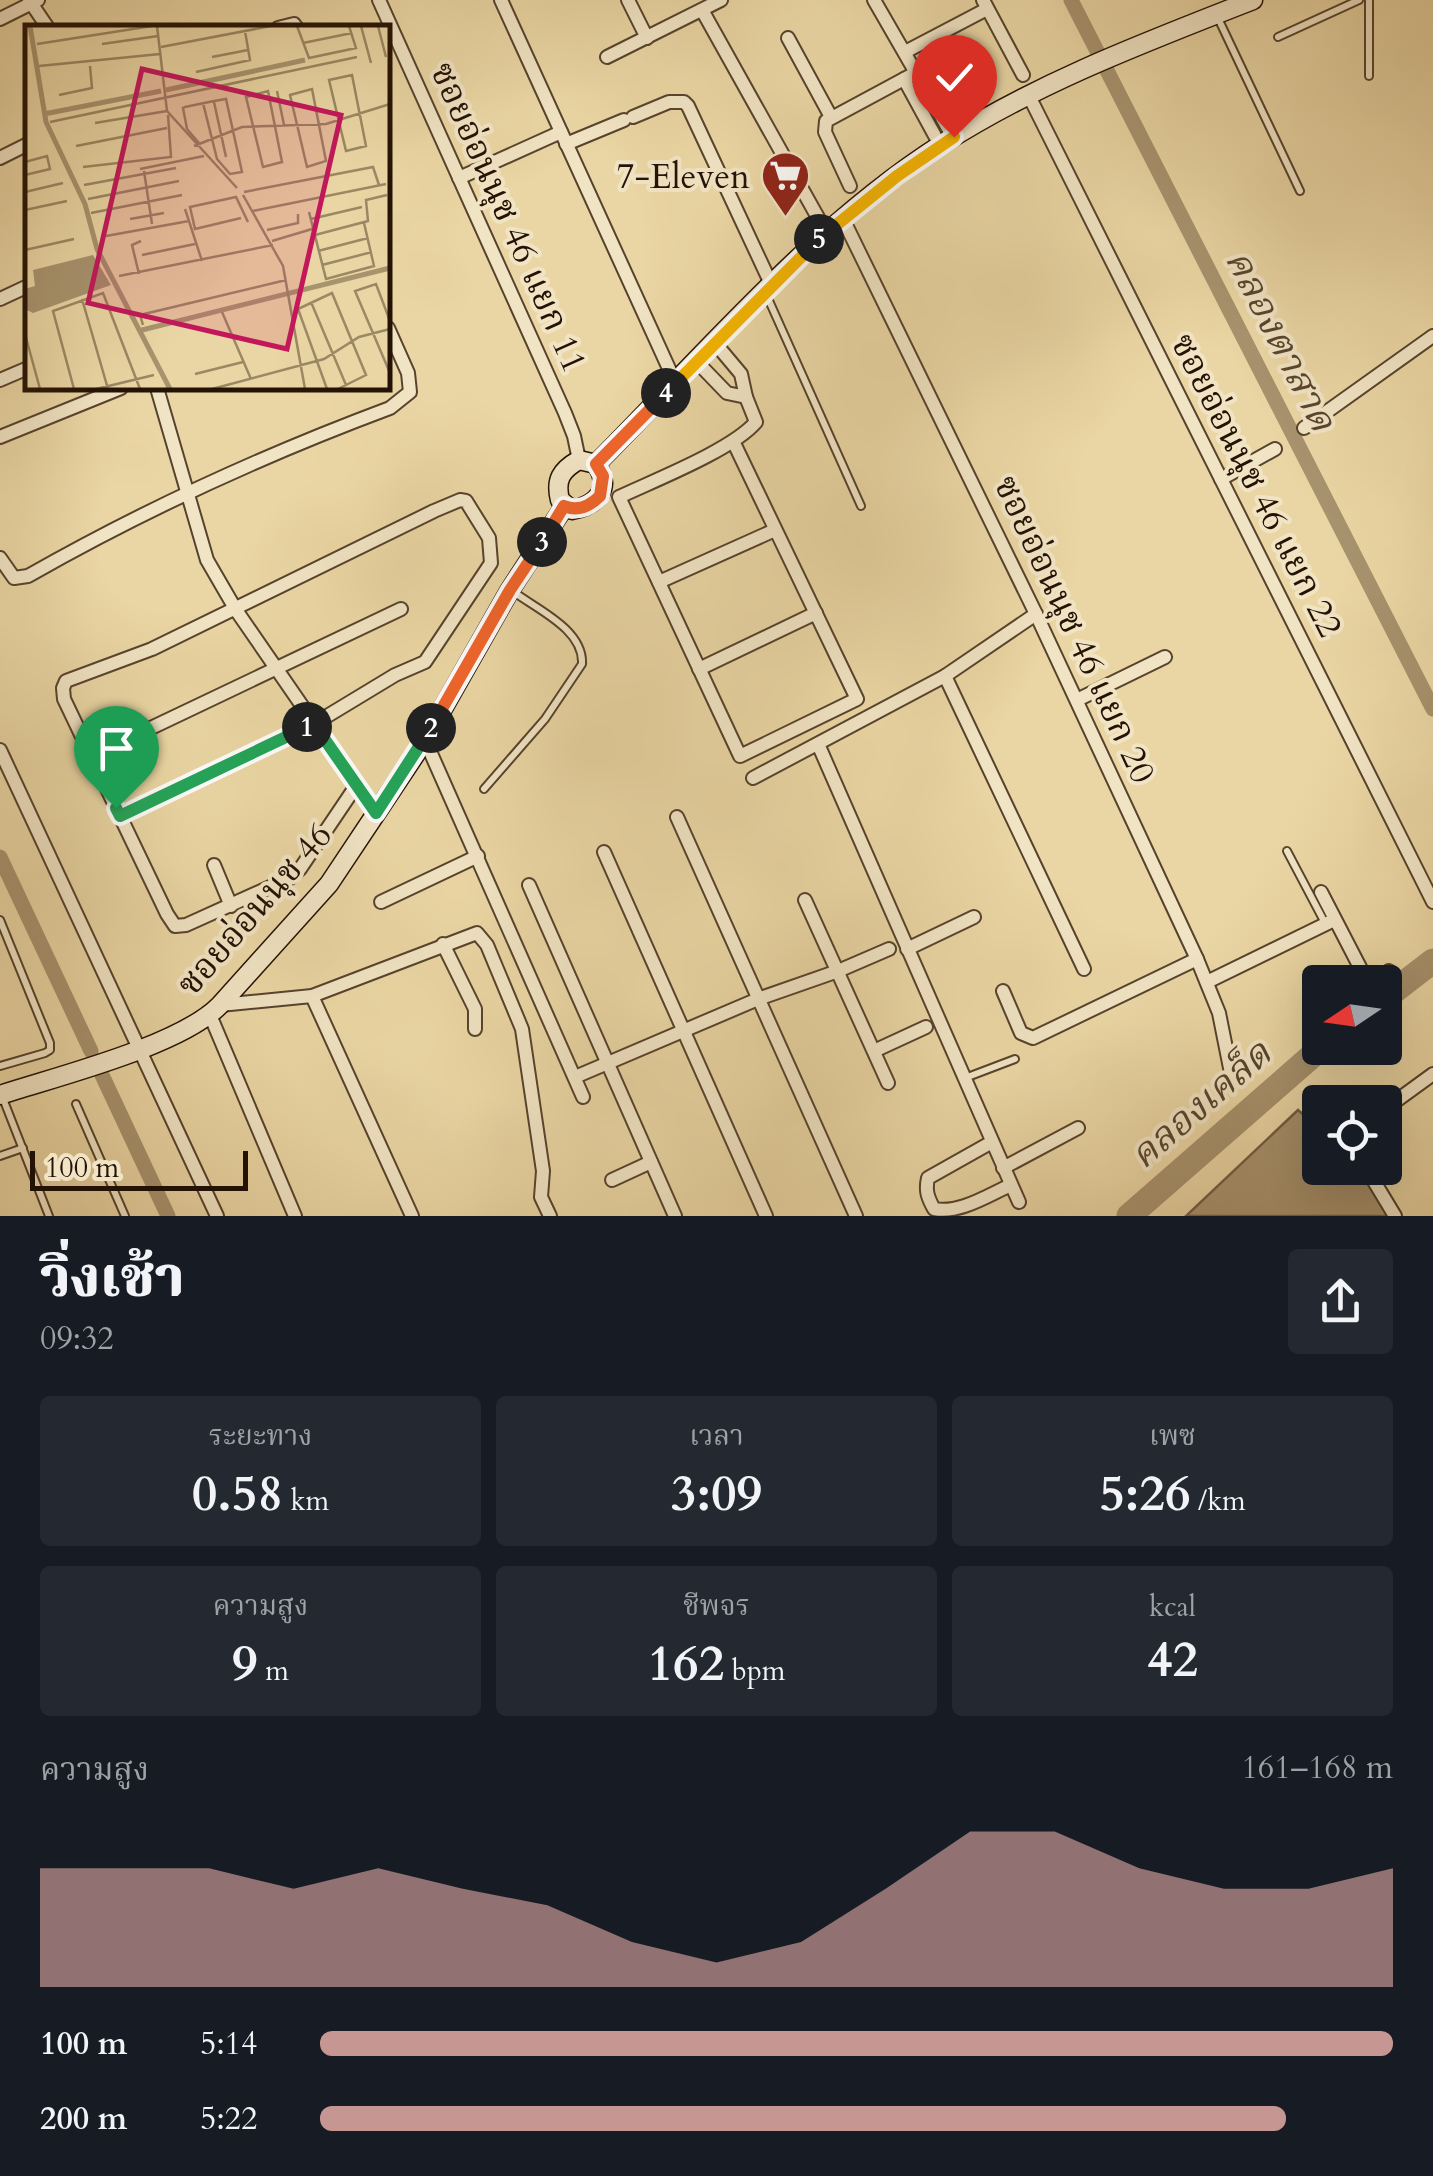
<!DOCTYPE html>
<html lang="th">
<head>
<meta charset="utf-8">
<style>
	body { margin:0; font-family:Cardo,"Noto Serif Thai",serif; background:#242831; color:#f1f3f6; height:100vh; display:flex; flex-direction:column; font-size:38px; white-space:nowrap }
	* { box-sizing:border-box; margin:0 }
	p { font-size:32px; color:#9ea1a6 }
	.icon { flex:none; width:55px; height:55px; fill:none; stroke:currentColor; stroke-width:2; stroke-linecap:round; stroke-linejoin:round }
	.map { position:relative; height:1216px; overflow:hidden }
	.drawer { display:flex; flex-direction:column; background:#171b24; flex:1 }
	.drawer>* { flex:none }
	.needle { width:65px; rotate:257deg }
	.fabs { position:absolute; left:1302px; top:965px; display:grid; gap:20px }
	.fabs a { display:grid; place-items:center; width:100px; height:100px; border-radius:10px; background:#171b24; box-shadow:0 10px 40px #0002; font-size:50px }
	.scale { position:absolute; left:30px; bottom:25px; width:218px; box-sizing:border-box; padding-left:10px; border:5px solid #241205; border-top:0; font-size:28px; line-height:35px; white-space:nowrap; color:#241205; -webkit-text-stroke:8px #f1e4c4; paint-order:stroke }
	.pin { position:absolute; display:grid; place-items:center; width:85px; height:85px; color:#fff; margin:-102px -42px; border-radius:50% 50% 50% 0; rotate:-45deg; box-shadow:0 0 10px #0007 }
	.pin .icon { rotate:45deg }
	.km { position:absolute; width:50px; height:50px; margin:-25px; border-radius:50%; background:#222; color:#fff; font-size:28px; line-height:50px; text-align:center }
	.round { display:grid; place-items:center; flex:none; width:105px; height:105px; border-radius:10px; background:#242831 }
	.overview { display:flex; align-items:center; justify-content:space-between; height:170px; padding:0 40px }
	h1 { font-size:55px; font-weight:800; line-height:75px }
	.stats { display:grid; grid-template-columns:repeat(3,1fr); gap:15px; height:170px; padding:10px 40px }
	.stats div { display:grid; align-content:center; border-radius:10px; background:#242831; text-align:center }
	.stats b { font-size:50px; font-weight:800 }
	.stats small { font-size:28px; font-weight:400 }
	.stats p { font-size:28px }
	.chart { height:280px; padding:20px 40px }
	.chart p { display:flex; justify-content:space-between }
	.chart svg { width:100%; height:180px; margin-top:10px; fill:#c59692; opacity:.7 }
	ul { padding:0 40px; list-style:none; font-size:32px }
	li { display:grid; grid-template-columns:160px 120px 1fr; align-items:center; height:75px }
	li i { height:25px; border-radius:12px; background:#c59692 }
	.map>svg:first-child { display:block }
	.water { fill:#a7936e; stroke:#735f44; stroke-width:2.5 }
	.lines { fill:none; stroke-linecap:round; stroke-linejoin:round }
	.canal { stroke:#a7936e; stroke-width:15 }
	.river { stroke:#a7936e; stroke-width:25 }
	.lane-casing { stroke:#56432d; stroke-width:10 }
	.street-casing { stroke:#56432d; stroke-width:16 }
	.secondary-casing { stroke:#241205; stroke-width:21 }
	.lane { stroke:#f1e4c4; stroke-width:6 }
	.street { stroke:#f1e4c4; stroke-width:12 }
	.secondary { stroke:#f1e4c4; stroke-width:18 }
	.split-1-casing { stroke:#fff; stroke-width:20 }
	.split-2-casing { stroke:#fff; stroke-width:20 }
	.split-3-casing { stroke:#fff; stroke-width:20 }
	.split-4-casing { stroke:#fff; stroke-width:20 }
	.split-5-casing { stroke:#fff; stroke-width:20 }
	.split-6-casing { stroke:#fff; stroke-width:20 }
	.split-1 { stroke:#22a559; stroke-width:12 }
	.split-2 { stroke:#22a559; stroke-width:12 }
	.split-3 { stroke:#f0652b; stroke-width:12 }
	.split-4 { stroke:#f0652b; stroke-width:12 }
	.split-5 { stroke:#f5b400; stroke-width:12 }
	.split-6 { stroke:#f5b400; stroke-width:12 }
	.labels { text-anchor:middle; stroke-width:8; stroke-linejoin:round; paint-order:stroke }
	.poi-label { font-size:35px; fill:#241205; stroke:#f1e4c4; text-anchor:end }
	.street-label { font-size:35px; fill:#241205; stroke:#f1e4c4 }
	.water-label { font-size:38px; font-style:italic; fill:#58462f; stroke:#f1e4c4 }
	.inset-river { fill:none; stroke:#a7936e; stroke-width:5 }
	.inset-road { fill:none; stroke:#9b8864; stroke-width:2.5 }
	.view { fill:#c2185b; fill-opacity:0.15; stroke:#c2185b; stroke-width:5 }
	.inset-edge { fill:none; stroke:#241205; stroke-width:5 }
</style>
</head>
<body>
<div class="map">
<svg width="1433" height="1216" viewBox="0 0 1433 1216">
	<rect width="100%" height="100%" fill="#ead6a4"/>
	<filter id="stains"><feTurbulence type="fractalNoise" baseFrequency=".002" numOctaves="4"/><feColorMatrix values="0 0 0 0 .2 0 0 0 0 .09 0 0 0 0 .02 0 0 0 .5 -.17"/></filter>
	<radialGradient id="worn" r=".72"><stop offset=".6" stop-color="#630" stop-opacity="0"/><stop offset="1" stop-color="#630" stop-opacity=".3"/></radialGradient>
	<path class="water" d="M1298,1110L1320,1129V1168H1361L1389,1216H1186Z"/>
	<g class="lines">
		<g class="canal">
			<path d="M1071,0L1433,709"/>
			<path d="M0,857L91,1051"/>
			<path d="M102,1075L168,1216"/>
		</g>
		<g class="river">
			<path d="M1385,998L1433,961"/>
			<path d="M1129,1216L1321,1048"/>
		</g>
		<defs>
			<g id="lane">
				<path d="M1217,16L1300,191"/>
				<path d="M1278,37L1359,0"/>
				<path d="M1369,76V0"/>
				<path d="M766,294L861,506"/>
				<path d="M484,789L545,719L582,664C584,629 536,609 511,590"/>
				<path d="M1287,851L1325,923"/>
				<path d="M0,920L50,1043V1050L45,1053L0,1066"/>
				<path d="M965,1078L1015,1059"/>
				<path d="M2,1096L49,1216"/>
				<path d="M76,1104L125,1216"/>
				<path d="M0,1156L23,1148"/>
			</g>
			<g id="street">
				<path d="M29,0L48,28"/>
				<path d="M379,0L565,413L574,436L579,460"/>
				<path d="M501,0L676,384"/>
				<path d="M628,0L647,38"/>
				<path d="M874,0L953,137"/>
				<path d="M983,0L1023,75"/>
				<path d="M702,10L826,232"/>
				<path d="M0,19L38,0"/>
				<path d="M278,28L294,24L297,28"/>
				<path d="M788,38L831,117"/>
				<path d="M905,52L987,9"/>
				<path d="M607,57L721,0"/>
				<path d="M904,79L940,145"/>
				<path d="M1028,94L1433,902"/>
				<path d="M633,117L669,102H684L688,106L772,286"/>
				<path d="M566,144L624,120"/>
				<path d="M0,158L28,144"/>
				<path d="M459,178L561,132"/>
				<path d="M850,186L825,132L826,121L917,72"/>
				<path d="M843,219L1036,614L1197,959L1219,1013L1231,1073"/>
				<path d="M0,299L28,286"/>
				<path d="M697,362L727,393L746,397L741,374L715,343"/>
				<path d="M0,380L28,368"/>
				<path d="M157,388L207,560L236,610L376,813"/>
				<path d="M1304,428L1433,336"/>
				<path d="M0,437L121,388"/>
				<path d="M733,441L857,699L740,756L619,497C655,480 732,450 756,422L746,397"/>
				<path d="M1221,479L1275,449"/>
				<path d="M0,558L14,578L28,576C144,510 264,455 390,408L410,392L408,373L388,328"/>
				<path d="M659,582L775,530"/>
				<path d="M699,669L816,613"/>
				<path d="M945,676L1084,969"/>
				<path d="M1077,700L1165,657"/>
				<path d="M425,740L583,1097"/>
				<path d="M818,744L1019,1202"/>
				<path d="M0,750L217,1216"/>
				<path d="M90,757L401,609"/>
				<path d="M753,778L945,676L1036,614"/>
				<path d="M120,816L314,724L395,675L425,662L491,563L489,538L466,501L460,500L434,511L152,649L66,681L63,688L64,699L167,914L175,926L186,925L290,878L300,869L356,786"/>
				<path d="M677,817L856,1216"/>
				<path d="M604,852L766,1216"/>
				<path d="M214,865L231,906"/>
				<path d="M529,885L675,1216"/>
				<path d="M1321,892L1366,979L1374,981L1389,971"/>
				<path d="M805,900L888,1083"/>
				<path d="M381,902L478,856"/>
				<path d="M443,944L475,1009V1029"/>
				<path d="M907,949L974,917"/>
				<path d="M1207,982L1334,920"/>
				<path d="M1003,991L1021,1033L1033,1038L1197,959"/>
				<path d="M312,996L412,1216"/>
				<path d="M220,1005L312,996L477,933L487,945L522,1029L543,1171L541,1197L550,1216"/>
				<path d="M210,1015L295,1216"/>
				<path d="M874,1051L926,1027"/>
				<path d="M575,1077L758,999L838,971L889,949"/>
				<path d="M1385,1109L1433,1074"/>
				<path d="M992,1142L928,1178C925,1191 928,1198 934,1209C960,1214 988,1195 1011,1185"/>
				<path d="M1003,1168L1078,1128"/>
				<path d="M1366,1168L1395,1216"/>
				<path d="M612,1180L651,1162"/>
			</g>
			<g id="secondary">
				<path d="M579,460L596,464C612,488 598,505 572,510L560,500C555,480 561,470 579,460Z"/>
				<path d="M596,464C703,356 814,225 942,144C1039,82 1146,42 1253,0"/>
				<path d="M0,1095C58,1076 180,1046 220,1005L329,884L425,740L510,590L564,507"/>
			</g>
		</defs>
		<use href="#lane" class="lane-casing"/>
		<use href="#street" class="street-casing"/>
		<use href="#secondary" class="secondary-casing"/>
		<use href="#lane" class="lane"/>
		<use href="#street" class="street"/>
		<use href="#secondary" class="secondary"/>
	</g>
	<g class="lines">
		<defs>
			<path id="split-1" d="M116,808L120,816L307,727"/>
			<path id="split-2" d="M307,727L314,724L376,813L431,728"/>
			<path id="split-3" d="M431,728L510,590L542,542"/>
			<path id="split-4" d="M542,542L564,506C578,512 590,506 600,496L603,476L596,464L666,393"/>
			<path id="split-5" d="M666,393L819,239"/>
			<path id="split-6" d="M819,239L897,176L954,137"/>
		</defs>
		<use href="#split-1" class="split-1-casing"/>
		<use href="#split-2" class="split-2-casing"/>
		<use href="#split-3" class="split-3-casing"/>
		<use href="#split-4" class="split-4-casing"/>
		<use href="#split-5" class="split-5-casing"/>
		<use href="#split-6" class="split-6-casing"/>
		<use href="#split-1" class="split-1"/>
		<use href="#split-2" class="split-2"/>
		<use href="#split-3" class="split-3"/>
		<use href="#split-4" class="split-4"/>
		<use href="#split-5" class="split-5"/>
		<use href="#split-6" class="split-6"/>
	</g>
	<defs>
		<symbol id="supermarket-pin" viewBox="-11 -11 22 30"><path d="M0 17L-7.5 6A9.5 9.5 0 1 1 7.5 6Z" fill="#8f2418" stroke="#f1e4c4"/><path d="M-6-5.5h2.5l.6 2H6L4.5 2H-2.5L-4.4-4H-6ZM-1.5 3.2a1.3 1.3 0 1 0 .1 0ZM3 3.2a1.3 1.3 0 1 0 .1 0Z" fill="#fff"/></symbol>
	</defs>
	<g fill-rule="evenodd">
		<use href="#supermarket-pin" x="758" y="148" width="55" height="75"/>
	</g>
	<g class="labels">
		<g class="poi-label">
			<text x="750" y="188">7-Eleven</text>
		</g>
		<g class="street-label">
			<text transform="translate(509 217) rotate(66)" y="12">ซอยอ่อนนุช 46 แยก 11</text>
			<text transform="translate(1257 485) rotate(63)" y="12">ซอยอ่อนนุช 46 แยก 22</text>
			<text transform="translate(1075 629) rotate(65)" y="12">ซอยอ่อนนุช 46 แยก 20</text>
			<text transform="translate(254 909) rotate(-49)" y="12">ซอยอ่อนนุช 46</text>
		</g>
		<g class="water-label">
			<text transform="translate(1281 340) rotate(63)" y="13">คลองตาสาด</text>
			<text transform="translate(1200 1104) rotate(-41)" y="13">คลองเคล็ด</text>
		</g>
	</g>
	<g transform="translate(25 25)">
		<rect width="365" height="365" fill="#ead6a4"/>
		<path d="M68,230L86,260L8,288L0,284V264L10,261L8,245Z" fill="#a7936e"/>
		<path class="inset-river" d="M5,1L21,97L60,179L72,224L145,364M141,65L280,35M19,89L136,66M113,306L365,243"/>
		<path class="inset-road" d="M132,1L142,86L212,163M272,1L284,33L331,23L324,1M336,1L346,38M353,1L361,32M278,18L327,8M12,19L127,1M77,19L133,11M136,22L246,1M187,32L223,25M14,41L135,29M171,47L225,35L220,6M327,50L341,121L321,126L304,55ZM287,64L301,136L282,142L265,70ZM243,66L257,137L238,142L221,72ZM252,66L259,100M34,70L67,63L65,41M189,77L201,132M25,97L332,32M70,98L142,86M174,118L162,104L158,83L160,82L189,76L201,74L217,147L205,149L192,134L178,78M51,121L142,103M169,121L217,102L301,99L365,79M0,137L22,131L25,144L0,150M58,142L146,132L143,90M115,144L179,131M119,146L127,199M59,160L151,143M0,167L38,158M219,167L348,142L354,160M218,170L258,241L280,364M63,174L154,156M160,184L177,236M0,185L42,176M228,186L361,159M284,187L301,254L349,241L339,198M66,188L157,170M216,193L170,204L165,182L211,172L223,197M105,194L139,188M286,194L337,182M242,205L273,198V189M290,210L343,196L341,175L362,170M81,211L164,196M247,216L287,204M0,225L49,214M293,226L343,213M117,230L170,219M297,240L347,227M114,249L107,220L116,216M94,251L248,220M57,274L83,364M286,277L321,360M197,287L226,354M365,296L351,259L330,266L365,348M118,300L115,290L261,255M0,309L15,364M170,349L218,337M49,364L28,286L78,268L115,364M71,364L129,350M187,364L299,334L334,312L365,304M302,364L273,284L307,268L341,350L313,364"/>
		<path class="view" d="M117,44L316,90L262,324L63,278Z"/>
		<rect width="365" height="365" class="inset-edge"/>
	</g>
	<rect width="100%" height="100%" filter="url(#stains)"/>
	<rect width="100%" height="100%" fill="url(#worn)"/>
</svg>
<div class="fabs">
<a><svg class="needle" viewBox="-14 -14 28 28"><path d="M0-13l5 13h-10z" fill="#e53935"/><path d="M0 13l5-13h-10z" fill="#9ea1a6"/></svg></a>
<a><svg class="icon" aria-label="locate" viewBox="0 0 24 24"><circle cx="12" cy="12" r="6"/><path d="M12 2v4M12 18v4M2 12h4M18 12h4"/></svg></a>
</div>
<div class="scale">100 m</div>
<div class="pin" style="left:116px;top:808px;background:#1e9e55"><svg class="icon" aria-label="arrive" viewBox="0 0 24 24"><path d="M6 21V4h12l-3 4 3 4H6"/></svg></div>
<div class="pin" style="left:954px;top:137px;background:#d93025"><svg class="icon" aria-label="check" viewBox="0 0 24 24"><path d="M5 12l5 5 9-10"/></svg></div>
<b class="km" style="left:307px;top:727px">1</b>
<b class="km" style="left:431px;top:728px">2</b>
<b class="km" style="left:542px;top:542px">3</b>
<b class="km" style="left:666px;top:393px">4</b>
<b class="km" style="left:819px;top:239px">5</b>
</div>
<section class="drawer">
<div class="overview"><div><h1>วิ่งเช้า</h1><p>09:32</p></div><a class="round"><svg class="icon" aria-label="share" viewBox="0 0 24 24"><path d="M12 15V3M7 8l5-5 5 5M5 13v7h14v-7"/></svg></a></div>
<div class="stats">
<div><p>ระยะทาง</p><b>0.58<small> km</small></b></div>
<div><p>เวลา</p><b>3:09</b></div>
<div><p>เพซ</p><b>5:26<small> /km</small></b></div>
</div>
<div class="stats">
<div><p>ความสูง</p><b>9<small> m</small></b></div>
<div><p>ชีพจร</p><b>162<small> bpm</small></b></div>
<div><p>kcal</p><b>42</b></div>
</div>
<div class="chart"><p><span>ความสูง</span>161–168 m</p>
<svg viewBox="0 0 160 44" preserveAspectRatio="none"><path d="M0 44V15L10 15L20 15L30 20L40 15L50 20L60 24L70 33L80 38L90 33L100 20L110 6L120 6L130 15L140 20L150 20L160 15V44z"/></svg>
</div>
<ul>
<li><b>100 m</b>5:14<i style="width:100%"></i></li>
<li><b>200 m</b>5:22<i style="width:90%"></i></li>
</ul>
</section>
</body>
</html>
